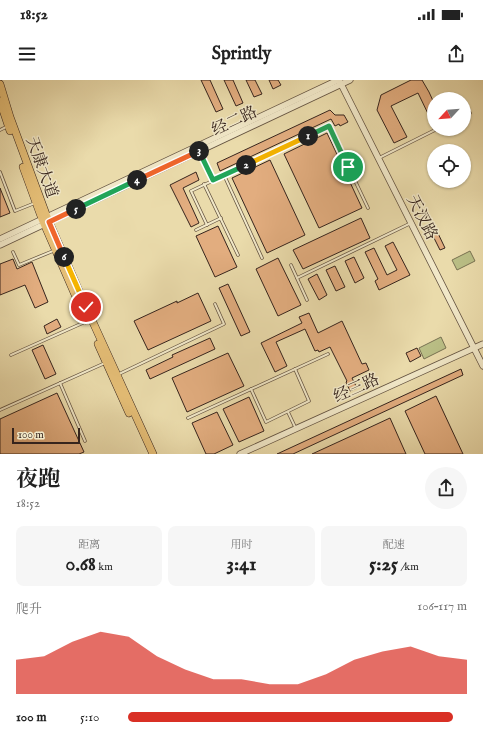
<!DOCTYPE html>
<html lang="zh">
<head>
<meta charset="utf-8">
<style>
	body { margin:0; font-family:"IM FELL English","Noto Serif SC",serif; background:#f6f6f6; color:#222; height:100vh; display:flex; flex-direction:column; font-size:15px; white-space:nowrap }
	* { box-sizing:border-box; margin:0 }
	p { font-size:13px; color:#767676 }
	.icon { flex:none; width:22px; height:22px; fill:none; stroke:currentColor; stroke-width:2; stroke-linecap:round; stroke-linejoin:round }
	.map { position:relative; height:374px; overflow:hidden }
	.details { display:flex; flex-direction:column; background:#fff; flex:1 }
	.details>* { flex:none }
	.needle { width:26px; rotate:244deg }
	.fabs { position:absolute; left:427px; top:12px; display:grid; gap:8px }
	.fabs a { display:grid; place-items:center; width:44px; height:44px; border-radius:50%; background:#fff; box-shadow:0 1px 3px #0004; font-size:20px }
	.scale { position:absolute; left:12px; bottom:10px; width:68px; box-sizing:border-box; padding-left:4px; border:2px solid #36241d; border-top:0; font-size:11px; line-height:14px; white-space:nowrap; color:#36241d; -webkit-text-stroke:3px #f1e8c8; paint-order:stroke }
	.pin { position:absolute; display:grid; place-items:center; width:34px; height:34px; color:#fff; margin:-17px; border:2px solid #fff; border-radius:50%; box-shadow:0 1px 4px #0007 }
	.km { position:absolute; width:20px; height:20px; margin:-10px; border-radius:50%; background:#222; color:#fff; font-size:11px; line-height:20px; text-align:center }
	.round { display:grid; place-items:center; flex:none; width:42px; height:42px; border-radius:21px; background:#f6f6f6 }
	.head { display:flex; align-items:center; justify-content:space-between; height:68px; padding:0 16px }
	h1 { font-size:22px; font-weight:700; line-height:30px }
	.stats { display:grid; grid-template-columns:repeat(3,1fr); gap:6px; height:68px; padding:4px 16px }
	.stats div { display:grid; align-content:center; border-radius:8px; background:#f6f6f6; text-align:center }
	.stats b { font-size:20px; font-weight:700 }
	.stats small { font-size:11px; font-weight:400 }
	.stats p { font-size:11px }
	.chart { height:112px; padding:8px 16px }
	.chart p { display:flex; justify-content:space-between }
	.chart svg { width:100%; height:72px; margin-top:4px; fill:#d93025; opacity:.7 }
	ul { padding:0 16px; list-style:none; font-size:13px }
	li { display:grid; grid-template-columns:64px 48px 1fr; align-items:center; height:30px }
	li i { height:10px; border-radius:5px; background:#d93025 }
	.status { display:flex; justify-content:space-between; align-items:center; height:28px; padding:0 20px; background:#fff; direction:ltr }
	.status svg { height:11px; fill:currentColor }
	header { display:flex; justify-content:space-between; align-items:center; height:52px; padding:0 16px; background:#fff; font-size:18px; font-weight:700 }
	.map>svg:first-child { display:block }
	.park { fill:#babf86; stroke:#787252 }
	.building { fill:#e2ad7f; stroke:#36241d }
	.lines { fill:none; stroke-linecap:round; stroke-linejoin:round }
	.service-casing { stroke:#635240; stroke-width:3.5 }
	.tertiary-casing { stroke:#635240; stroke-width:7 }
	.primary-casing { stroke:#36241d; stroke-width:8 }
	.service { stroke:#f1e8c8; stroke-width:2 }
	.tertiary { stroke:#f1e8c8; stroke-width:5.5 }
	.primary { stroke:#e5be76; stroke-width:7 }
	.split-1-casing { stroke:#fff; stroke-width:8 }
	.split-2-casing { stroke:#fff; stroke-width:8 }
	.split-3-casing { stroke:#fff; stroke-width:8 }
	.split-4-casing { stroke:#fff; stroke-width:8 }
	.split-5-casing { stroke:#fff; stroke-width:8 }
	.split-6-casing { stroke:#fff; stroke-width:8 }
	.split-7-casing { stroke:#fff; stroke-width:8 }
	.split-1 { stroke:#22a559; stroke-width:5 }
	.split-2 { stroke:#f5b400; stroke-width:5 }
	.split-3 { stroke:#22a559; stroke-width:5 }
	.split-4 { stroke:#f0652b; stroke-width:5 }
	.split-5 { stroke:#22a559; stroke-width:5 }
	.split-6 { stroke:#f0652b; stroke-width:5 }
	.split-7 { stroke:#f5b400; stroke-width:5 }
	.labels { text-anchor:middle; stroke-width:3; stroke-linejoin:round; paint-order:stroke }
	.street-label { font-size:16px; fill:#36241d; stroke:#f1e8c8 }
</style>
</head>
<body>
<div class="status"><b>18:52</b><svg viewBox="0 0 49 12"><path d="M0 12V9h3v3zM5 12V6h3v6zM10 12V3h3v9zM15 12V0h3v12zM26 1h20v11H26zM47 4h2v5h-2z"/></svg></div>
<header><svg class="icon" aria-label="menu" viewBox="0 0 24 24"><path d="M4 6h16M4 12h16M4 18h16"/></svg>Sprintly<svg class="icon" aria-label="share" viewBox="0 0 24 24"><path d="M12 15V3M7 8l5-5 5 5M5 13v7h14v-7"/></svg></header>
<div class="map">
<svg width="483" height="374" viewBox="0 0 483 374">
	<rect width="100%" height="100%" fill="#eadbab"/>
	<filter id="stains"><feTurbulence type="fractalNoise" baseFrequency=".005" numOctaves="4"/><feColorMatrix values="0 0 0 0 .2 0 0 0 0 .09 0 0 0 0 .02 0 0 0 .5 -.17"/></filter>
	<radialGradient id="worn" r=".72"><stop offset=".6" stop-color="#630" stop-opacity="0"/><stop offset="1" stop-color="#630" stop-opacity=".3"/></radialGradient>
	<g class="park">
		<path d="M470,171L475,181L457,190L452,180Z"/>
		<path d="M441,257L446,268L424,279L419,268Z"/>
	</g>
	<g class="building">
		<path d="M201,0H210L223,29L216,32Z"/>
		<path d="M224,0H233L243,23L236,26Z"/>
		<path d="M246,0H255L262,14L254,17Z"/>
		<path d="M269,0H278L281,5L273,9Z"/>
		<path d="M411,0H422L429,12L434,23V46L418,13L391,26L407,57L394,63L377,30L381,15Z"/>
		<path d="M330,30L335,35H344L348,42L340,46L339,44L335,46L331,39L220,91L217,83Z"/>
		<path d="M327,53L362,128L319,148L284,74Z"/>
		<path d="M270,80L305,155L267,173L232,98Z"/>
		<path d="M196,92L199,100L183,108L199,143L191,147L170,105Z"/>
		<path d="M0,108L10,133L0,137Z"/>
		<path d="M361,138L370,158L303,189L293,170Z"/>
		<path d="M434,145L445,168L440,170L429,148Z"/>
		<path d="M218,146L237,187L215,197L196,156Z"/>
		<path d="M393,162L410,195L379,210L375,201L378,199L365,172L374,168L387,195L397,190L385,166Z"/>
		<path d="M354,177L364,198L355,203L345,181Z"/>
		<path d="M278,178L301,225L278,236L256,189Z"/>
		<path d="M13,179L17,189L32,182L48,222L35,228L25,205L0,215V184Z"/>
		<path d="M335,186L345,207L336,211L326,190Z"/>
		<path d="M317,194L327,215L319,220L308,199Z"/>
		<path d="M228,204L250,252L241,256L219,208Z"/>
		<path d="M198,213L211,241L148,270L134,241L177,221V223Z"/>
		<path d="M309,233L318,253L342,241L362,284L366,283L369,290L352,298L357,308L350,311L346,302L347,301L330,267L319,272L318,270L315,271L305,249L276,262L287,286L275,292L261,263L302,243L299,237Z"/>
		<path d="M57,239L61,247L47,254L44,246Z"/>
		<path d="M210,258L215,269L150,299L146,290L173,277L172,275Z"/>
		<path d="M43,265L56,294L45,299L32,270Z"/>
		<path d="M417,268L421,276L410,282L406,273Z"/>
		<path d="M228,273L244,306L187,332L172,298Z"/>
		<path d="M461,289L463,295L293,374H277Z"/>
		<path d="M57,313L84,372L79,374H0V339Z"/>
		<path d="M436,316L463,374H425L405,331Z"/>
		<path d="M249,317L264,351L239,362L223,329Z"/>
		<path d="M217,332L233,365L214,374H206L192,343Z"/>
		<path d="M390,338L406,374H312L349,357Z"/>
	</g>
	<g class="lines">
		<defs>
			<g id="service">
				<path d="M464,35L470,33"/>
				<path d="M0,50L6,47"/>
				<path d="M200,72L213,100"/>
				<path d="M379,78L437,49"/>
				<path d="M0,92L15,131L35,123"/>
				<path d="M224,95L262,178"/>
				<path d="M204,104L238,175"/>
				<path d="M207,145L191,111L329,46L368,128"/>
				<path d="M196,150L221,138"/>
				<path d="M13,172L19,185L53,171"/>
				<path d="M291,185L307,220"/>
				<path d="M297,198L409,144"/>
				<path d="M11,275L85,242"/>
				<path d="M119,294L224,244L215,224"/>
				<path d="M60,303L85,361"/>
				<path d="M251,309L266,342L309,321L295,289"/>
				<path d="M0,330L105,283"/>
				<path d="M288,332L296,349"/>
				<path d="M188,338L328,274"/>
			</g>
			<g id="tertiary">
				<path d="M340,2L483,286"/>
				<path d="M0,159L338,0"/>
				<path d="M0,165L350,0"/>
				<path d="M240,374L483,264"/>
			</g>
			<g id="primary">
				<path d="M0,4L10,37L47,137L86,227L153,374"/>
				<path d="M0,21L10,51"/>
				<path d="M23,87L42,139L86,240"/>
				<path d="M98,264L129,333"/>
			</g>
		</defs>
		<use href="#service" class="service-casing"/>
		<use href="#tertiary" class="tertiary-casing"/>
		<use href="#primary" class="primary-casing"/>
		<use href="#service" class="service"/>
		<use href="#tertiary" class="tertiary"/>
		<use href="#primary" class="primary"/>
	</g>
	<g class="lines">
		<defs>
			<path id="split-1" d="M308,56L329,46L348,87"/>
			<path id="split-2" d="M246,85L308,56"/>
			<path id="split-3" d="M199,71L213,100L246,85"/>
			<path id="split-4" d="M137,100L199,71"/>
			<path id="split-5" d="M76,129L137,100"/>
			<path id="split-6" d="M64,177L49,142L76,129"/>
			<path id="split-7" d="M64,177L86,227"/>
		</defs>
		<use href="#split-1" class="split-1-casing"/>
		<use href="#split-2" class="split-2-casing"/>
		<use href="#split-3" class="split-3-casing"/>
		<use href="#split-4" class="split-4-casing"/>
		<use href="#split-5" class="split-5-casing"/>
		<use href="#split-6" class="split-6-casing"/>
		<use href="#split-7" class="split-7-casing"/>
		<use href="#split-1" class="split-1"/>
		<use href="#split-2" class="split-2"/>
		<use href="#split-3" class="split-3"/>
		<use href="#split-4" class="split-4"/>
		<use href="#split-5" class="split-5"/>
		<use href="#split-6" class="split-6"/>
		<use href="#split-7" class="split-7"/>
	</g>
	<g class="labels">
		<g class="street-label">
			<text transform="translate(234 40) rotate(-25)" y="6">经二路</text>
			<text transform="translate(43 87) rotate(70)" y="6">天康大道</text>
			<text transform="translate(423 137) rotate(63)" y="6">天汊路</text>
			<text transform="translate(356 307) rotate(-24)" y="6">经三路</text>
		</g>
	</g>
	<rect width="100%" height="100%" filter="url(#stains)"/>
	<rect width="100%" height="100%" fill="url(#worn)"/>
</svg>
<div class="fabs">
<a><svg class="needle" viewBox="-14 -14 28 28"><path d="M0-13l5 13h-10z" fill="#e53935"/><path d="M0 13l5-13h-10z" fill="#767676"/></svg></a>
<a><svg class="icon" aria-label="locate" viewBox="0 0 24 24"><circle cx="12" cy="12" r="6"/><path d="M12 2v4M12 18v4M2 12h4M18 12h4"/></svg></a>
</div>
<div class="scale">100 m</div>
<div class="pin" style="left:348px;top:87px;background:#1e9e55"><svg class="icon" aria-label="arrive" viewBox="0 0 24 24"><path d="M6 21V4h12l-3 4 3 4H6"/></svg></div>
<div class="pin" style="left:86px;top:227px;background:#d93025"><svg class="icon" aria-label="check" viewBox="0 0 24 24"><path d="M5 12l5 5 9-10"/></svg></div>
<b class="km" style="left:308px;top:56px">1</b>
<b class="km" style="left:246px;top:85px">2</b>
<b class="km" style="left:199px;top:71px">3</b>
<b class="km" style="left:137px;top:100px">4</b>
<b class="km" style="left:76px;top:129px">5</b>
<b class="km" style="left:64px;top:177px">6</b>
</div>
<section class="details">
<div class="head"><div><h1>夜跑</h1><p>18:52</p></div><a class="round"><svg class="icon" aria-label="share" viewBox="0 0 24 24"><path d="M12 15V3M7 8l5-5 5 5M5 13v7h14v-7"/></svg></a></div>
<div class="stats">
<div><p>距离</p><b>0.68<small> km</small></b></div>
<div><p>用时</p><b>3:41</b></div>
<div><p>配速</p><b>5:25<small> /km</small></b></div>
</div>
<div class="chart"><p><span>爬升</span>106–117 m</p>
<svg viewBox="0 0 160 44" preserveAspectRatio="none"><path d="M0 44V23L10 21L20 12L30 6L40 9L50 21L60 29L70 35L80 35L90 38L100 38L110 32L120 23L130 18L140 15L150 21L160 23V44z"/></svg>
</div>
<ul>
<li><b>100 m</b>5:10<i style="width:96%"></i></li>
</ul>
</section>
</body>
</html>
